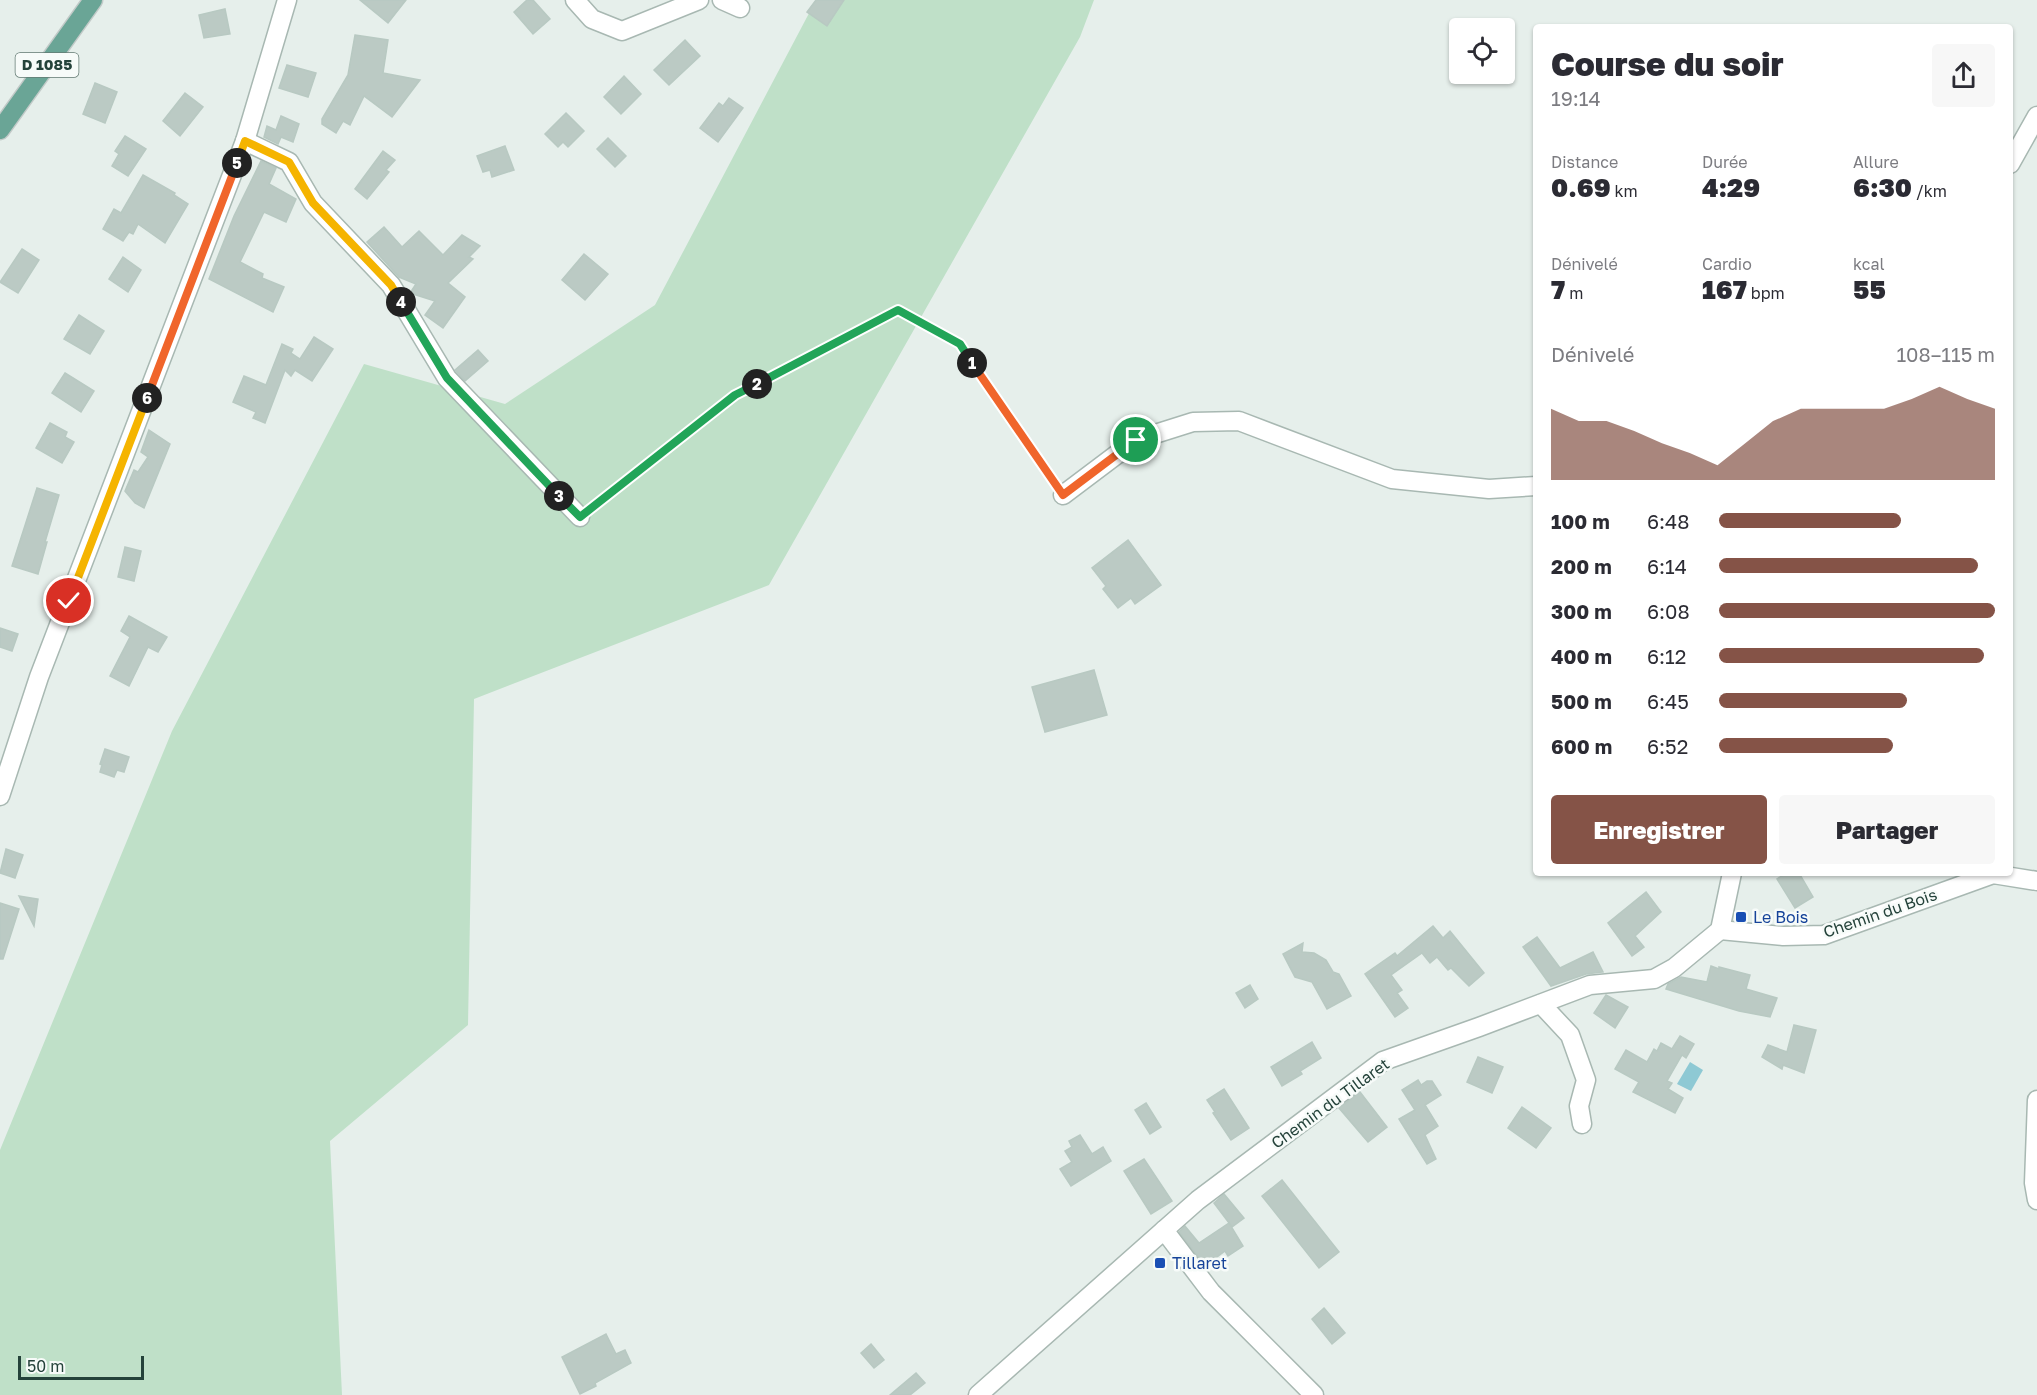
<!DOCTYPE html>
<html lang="fr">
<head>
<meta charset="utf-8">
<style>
	body { margin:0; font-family:"Golos Text",sans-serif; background:#f7f7f7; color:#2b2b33; height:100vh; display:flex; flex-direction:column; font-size:22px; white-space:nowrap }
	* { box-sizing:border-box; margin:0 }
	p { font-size:20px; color:#7c7c81 }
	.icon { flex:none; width:33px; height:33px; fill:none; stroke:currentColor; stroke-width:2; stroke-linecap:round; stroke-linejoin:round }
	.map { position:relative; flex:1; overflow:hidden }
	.drawer { position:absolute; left:1533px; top:24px; width:480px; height:852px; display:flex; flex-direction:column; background:#fff; border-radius:6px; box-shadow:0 2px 4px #0004 }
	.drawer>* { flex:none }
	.fabs { position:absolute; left:1449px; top:18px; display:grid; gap:12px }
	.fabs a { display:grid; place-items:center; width:66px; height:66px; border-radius:6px; background:#fff; box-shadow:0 2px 4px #0004; font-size:30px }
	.scale { position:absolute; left:18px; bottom:15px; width:126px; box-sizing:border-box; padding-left:6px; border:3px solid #24423a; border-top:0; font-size:16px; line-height:21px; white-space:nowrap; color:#24423a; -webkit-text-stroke:4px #f7fbf9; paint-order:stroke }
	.pin { position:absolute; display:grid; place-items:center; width:51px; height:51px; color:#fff; margin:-26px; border:3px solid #fff; border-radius:50%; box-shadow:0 2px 6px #0007 }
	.km { position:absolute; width:30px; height:30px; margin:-15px; border-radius:50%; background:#222; color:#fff; font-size:16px; line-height:30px; text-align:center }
	.round { display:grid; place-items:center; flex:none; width:63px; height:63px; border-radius:6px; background:#f7f7f7 }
	.headline { display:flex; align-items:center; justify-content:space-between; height:102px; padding:0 18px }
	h1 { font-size:33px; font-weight:800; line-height:45px }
	.metrics { display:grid; grid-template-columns:repeat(3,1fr); gap:9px; height:102px; padding:6px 18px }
	.metrics div { display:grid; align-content:center }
	.metrics b { font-size:26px; font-weight:800 }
	.metrics small { font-size:16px; font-weight:400 }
	.metrics p { font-size:16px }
	.chart { height:168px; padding:12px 18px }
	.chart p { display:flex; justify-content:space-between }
	.chart svg { width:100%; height:108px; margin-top:6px; fill:#855347; opacity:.7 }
	.button { display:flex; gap:12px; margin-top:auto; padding:12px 18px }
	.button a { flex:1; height:69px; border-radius:6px; background:#855347; color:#fff; font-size:24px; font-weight:800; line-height:69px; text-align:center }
	.button a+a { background:#f7f7f7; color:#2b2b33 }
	ul { padding:0 18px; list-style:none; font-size:20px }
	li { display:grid; grid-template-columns:96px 72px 1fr; align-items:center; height:45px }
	li i { height:15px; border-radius:8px; background:#855347 }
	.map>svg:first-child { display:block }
	.green { fill:#bfe0c8 }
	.water { fill:#8ec9d4 }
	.building { fill:#bbcac4; stroke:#b8c9c2; stroke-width:1.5 }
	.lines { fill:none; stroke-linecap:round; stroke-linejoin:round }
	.minor-casing { stroke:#a8b8b2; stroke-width:21 }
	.major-casing { stroke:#c2cac8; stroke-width:21 }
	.path { stroke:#86b3a5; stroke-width:3; stroke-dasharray:3 4.5; stroke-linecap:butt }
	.minor { stroke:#fff; stroke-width:18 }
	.major { stroke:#6aa596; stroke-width:18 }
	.split-1-casing { stroke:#fff; stroke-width:12 }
	.split-2-casing { stroke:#fff; stroke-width:12 }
	.split-3-casing { stroke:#fff; stroke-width:12 }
	.split-4-casing { stroke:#fff; stroke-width:12 }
	.split-5-casing { stroke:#fff; stroke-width:12 }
	.split-6-casing { stroke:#fff; stroke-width:12 }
	.split-7-casing { stroke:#fff; stroke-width:12 }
	.split-1 { stroke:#f0652b; stroke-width:8 }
	.split-2 { stroke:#22a559; stroke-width:8 }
	.split-3 { stroke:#22a559; stroke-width:8 }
	.split-4 { stroke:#22a559; stroke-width:8 }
	.split-5 { stroke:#f5b400; stroke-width:8 }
	.split-6 { stroke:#f0652b; stroke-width:8 }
	.split-7 { stroke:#f5b400; stroke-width:8 }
	.transit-dot { fill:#1a4fb4; stroke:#f7fbf9; stroke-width:2 }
	.labels { text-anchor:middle; stroke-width:5; stroke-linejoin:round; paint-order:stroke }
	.shield { fill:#f7fbf9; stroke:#637a73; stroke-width:1.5 }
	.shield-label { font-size:15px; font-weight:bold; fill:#24423a }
	.street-label { font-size:16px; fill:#24423a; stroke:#f7fbf9 }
	.transit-label { font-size:16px; fill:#164399; stroke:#f7fbf9; text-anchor:start }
</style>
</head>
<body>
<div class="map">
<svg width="2037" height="1395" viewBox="0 0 2037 1395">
	<rect width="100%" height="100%" fill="#e6efeb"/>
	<path class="green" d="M816,0H1094L1080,37L769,585L474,699L468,1025L330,1141L342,1395H0V1150L172,731L364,364L505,404L655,305Z"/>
	<path class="water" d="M1690,1062L1703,1070L1691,1091L1677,1084Z"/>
	<g class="building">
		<path d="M360,0H406L388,23Z"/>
		<path d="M527,0H533L550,19L533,34L514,12Z"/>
		<path d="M816,0H844L827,26L807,12Z"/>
		<path d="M225,9L230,34L204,38L199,15Z"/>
		<path d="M355,35L388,40L383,73L420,80L392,117L364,96L350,125L343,121L336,133L322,124V119L348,75Z"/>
		<path d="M685,40L700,56L669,85L654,70Z"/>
		<path d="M287,65L316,73L308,97L279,88Z"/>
		<path d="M624,76L641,94L621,114L604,97Z"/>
		<path d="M95,83L117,92L105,123L83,114Z"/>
		<path d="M185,93L203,107L180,136L163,121Z"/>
		<path d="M729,98L743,108L718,142L700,128L719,103L723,106Z"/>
		<path d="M566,113L584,131L568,147L563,142L558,147L545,134Z"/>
		<path d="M281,116L299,124L293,142L281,137L278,144L264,137L267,126L276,130Z"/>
		<path d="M125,136L146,149L128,176L112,166L119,154L115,151Z"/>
		<path d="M608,138L626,156L615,167L597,149Z"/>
		<path d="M505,146L514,170L492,177L490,170L483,172L477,156Z"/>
		<path d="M383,151L395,160L386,170L389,172L367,199L355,189Z"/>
		<path d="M261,161L276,168L269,184L296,199L286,222L264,212L240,262L263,274L262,278L284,287L273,312L209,279L234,216Z"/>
		<path d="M143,175L175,193L174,195L188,204L165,243L138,224L133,234L129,232L123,241L103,229L114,209L121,213Z"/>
		<path d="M384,227L402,247L419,231L443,255L462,235L480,246L469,257L473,259L448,283L465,297L443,328L425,315L435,301L410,293L416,284L399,277L367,242Z"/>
		<path d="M22,249L39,260L18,293L0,282Z"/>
		<path d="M584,254L608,274L585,300L562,280Z"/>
		<path d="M123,257L141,270L128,292L109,279Z"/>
		<path d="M79,315L104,331L90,354L64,339Z"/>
		<path d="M314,337L333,349L312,381L295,370L291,376L285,370L265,423L253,418L256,412L233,402L244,376L266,385L282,344L293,349L291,353L300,359Z"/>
		<path d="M478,350L488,361L465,381L455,370Z"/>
		<path d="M65,373L94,391L81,412L52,393Z"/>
		<path d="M50,423L67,432L65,437L74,442L62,463L36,448Z"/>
		<path d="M149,430L170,444L144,508L135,503L125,491L134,470L138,472L148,457L141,452Z"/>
		<path d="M37,488L59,495L45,542H47L38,574L12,566Z"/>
		<path d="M1128,540L1161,585L1135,604L1131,598L1118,608L1103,589L1106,586L1092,568Z"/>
		<path d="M125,547L141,551L134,581L118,577Z"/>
		<path d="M129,616L167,637L158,652L148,647L129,686L110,676L130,637L121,631Z"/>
		<path d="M0,628L18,634L12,651L0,647Z"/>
		<path d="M1094,670L1107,715L1045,732L1032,687Z"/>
		<path d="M105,749L129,757L124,772L117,770L114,777L100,772L102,765L100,764Z"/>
		<path d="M6,849L23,855L15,878L0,873Z"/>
		<path d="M1786,873H1799L1813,897L1795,908L1777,879Z"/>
		<path d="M1646,892L1661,912L1635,936L1644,947L1632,956L1608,923Z"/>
		<path d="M19,896L38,899L34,926Z"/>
		<path d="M0,903L19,909L3,959H0Z"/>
		<path d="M1433,926L1443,938L1450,931L1484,973L1469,986L1451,968L1448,970L1437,957L1430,963L1422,953L1391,975L1402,990L1397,993L1408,1008L1395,1017L1365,974L1395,953L1397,956Z"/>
		<path d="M1537,937L1560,968L1593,952L1603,972L1586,974L1551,986L1523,947Z"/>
		<path d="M1303,943L1302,952L1314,953L1326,960L1333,972L1339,974L1351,996L1327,1009L1312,982L1295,977L1283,954Z"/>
		<path d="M1711,966L1719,969V967L1750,975L1746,989L1777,998L1770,1017L1739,1011L1666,989L1668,984L1681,977L1707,982Z"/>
		<path d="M1250,985L1258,999L1245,1008L1236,993Z"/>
		<path d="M1606,995L1628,1007L1615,1028L1594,1013Z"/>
		<path d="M1794,1025L1816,1030L1804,1073L1783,1065L1782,1069L1762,1057L1768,1045L1787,1052Z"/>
		<path d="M1680,1036L1694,1044L1686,1058L1682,1055L1667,1081L1672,1083L1668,1089L1683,1098L1675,1113L1633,1092L1639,1082L1615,1069L1626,1050L1647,1062L1654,1049L1657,1051L1661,1043L1672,1049Z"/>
		<path d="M1312,1042L1321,1058L1300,1071L1302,1074L1282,1086L1271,1067Z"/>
		<path d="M1478,1057L1503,1067L1492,1093L1467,1082Z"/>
		<path d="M1418,1080L1421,1085L1427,1081H1432L1441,1095L1425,1105L1438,1126L1425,1135L1436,1159L1427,1164L1399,1119L1415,1110L1402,1090Z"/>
		<path d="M1224,1089L1249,1128L1231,1140L1213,1113L1215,1112L1207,1100Z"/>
		<path d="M1360,1092L1387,1127L1368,1142L1339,1108Z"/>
		<path d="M1146,1103L1161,1127L1150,1134L1135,1110Z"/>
		<path d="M1522,1107L1551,1128L1536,1148L1508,1128Z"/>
		<path d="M1080,1135L1092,1154L1103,1147L1111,1161L1071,1186L1060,1169L1072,1162L1065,1151L1072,1147L1069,1141Z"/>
		<path d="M1144,1159L1172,1201L1151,1214L1124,1171Z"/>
		<path d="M1282,1180L1339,1252L1319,1268L1262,1196Z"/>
		<path d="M1224,1194L1244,1218L1232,1227L1214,1203Z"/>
		<path d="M1229,1223L1243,1246L1228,1256L1225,1251L1205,1266L1179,1232L1185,1226L1199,1243Z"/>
		<path d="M1324,1308L1345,1333L1332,1344L1312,1319Z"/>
		<path d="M606,1334L616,1354L625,1350L631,1363L595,1383L596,1386L580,1394L562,1357Z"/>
		<path d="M871,1344L884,1360L874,1368L861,1353Z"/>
		<path d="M916,1373L925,1383L910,1395H890Z"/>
	</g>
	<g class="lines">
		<defs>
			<g id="minor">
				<path d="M575,0L592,19L622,31L699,0"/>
				<path d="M722,0L740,8"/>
				<path d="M245,141L289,162L313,203L391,285L447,378L580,517"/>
				<path d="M2010,164L2037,116"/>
				<path d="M1063,495L1136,440L1193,422L1239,421L1392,479L1489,489L1536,486"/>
				<path d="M0,796L39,677L245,141L287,0"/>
				<path d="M1720,930L1783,936L1824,935L1993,874L2037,881"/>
				<path d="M1541,1004L1570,1035L1586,1080L1579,1106L1582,1124"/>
				<path d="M2037,1100L2034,1183L2037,1200"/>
				<path d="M1164,1230L1211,1292L1314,1395"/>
				<path d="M978,1395L1198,1200L1383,1061L1479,1027L1590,985L1654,979L1674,968L1720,930L1732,873"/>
			</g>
			<path id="major" d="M0,130L93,0"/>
		</defs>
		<use href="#minor" class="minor-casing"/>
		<use href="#major" class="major-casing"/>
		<path class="path" d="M593,507L735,395L898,310L960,344L1054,482"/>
		<use href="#minor" class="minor"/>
		<use href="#major" class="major"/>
	</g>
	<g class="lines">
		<defs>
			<path id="split-1" d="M972,363L1063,495L1136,440"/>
			<path id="split-2" d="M757,384L898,310L960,344L972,363"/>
			<path id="split-3" d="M559,496L580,517L735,395L757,384"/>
			<path id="split-4" d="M401,302L447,378L559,496"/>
			<path id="split-5" d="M237,163L245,141L289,162L313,203L391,285L401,302"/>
			<path id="split-6" d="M147,398L237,163"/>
			<path id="split-7" d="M69,601L147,398"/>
		</defs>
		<use href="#split-1" class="split-1-casing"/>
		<use href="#split-2" class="split-2-casing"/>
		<use href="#split-3" class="split-3-casing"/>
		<use href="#split-4" class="split-4-casing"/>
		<use href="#split-5" class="split-5-casing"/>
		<use href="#split-6" class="split-6-casing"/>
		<use href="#split-7" class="split-7-casing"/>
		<use href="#split-1" class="split-1"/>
		<use href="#split-2" class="split-2"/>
		<use href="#split-3" class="split-3"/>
		<use href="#split-4" class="split-4"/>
		<use href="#split-5" class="split-5"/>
		<use href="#split-6" class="split-6"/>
		<use href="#split-7" class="split-7"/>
	</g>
	<g class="transit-dot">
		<rect x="1735" y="911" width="12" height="12" rx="3"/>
		<rect x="1154" y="1257" width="12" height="12" rx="3"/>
	</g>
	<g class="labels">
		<rect class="shield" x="15.5" y="53" width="63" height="24" rx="4.5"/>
		<g class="shield-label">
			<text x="47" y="70">D 1085</text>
		</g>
		<g class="street-label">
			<text transform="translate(1880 913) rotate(-19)" y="6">Chemin du Bois</text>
			<text transform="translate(1330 1103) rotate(-36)" y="6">Chemin du Tillaret</text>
		</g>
		<g class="transit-label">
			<text x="1753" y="923">Le Bois</text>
			<text x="1172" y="1269">Tillaret</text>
		</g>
	</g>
</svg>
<div class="fabs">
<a><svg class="icon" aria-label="locate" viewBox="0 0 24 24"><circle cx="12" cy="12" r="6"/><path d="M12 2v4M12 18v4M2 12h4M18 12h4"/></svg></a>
</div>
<div class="scale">50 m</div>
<div class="pin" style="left:1136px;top:440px;background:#1e9e55"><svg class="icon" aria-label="arrive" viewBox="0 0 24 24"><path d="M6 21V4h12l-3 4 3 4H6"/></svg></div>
<div class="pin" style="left:69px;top:601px;background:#d93025"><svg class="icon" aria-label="check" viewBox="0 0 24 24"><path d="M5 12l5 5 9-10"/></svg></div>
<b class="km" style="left:972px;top:363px">1</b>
<b class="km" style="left:757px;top:384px">2</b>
<b class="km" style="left:559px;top:496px">3</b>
<b class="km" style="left:401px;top:302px">4</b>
<b class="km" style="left:237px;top:163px">5</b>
<b class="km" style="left:147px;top:398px">6</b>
<section class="drawer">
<div class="headline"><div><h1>Course du soir</h1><p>19:14</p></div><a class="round"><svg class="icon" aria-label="share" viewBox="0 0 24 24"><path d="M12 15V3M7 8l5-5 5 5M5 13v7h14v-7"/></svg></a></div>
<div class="metrics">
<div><p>Distance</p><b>0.69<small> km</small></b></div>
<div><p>Durée</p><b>4:29</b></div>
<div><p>Allure</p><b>6:30<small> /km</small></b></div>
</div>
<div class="metrics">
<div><p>Dénivelé</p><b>7<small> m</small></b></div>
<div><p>Cardio</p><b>167<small> bpm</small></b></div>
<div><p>kcal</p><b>55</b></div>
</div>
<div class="chart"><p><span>Dénivelé</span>108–115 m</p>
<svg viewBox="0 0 160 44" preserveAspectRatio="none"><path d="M0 44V15L10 20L20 20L30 24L40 29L50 33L60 38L70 29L80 20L90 15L100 15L110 15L120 15L130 11L140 6L150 11L160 15V44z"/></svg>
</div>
<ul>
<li><b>100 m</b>6:48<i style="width:66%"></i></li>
<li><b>200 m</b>6:14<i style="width:94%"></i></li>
<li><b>300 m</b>6:08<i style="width:100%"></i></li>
<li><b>400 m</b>6:12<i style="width:96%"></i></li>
<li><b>500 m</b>6:45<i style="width:68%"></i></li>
<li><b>600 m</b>6:52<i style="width:63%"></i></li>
</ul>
<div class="button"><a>Enregistrer</a><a>Partager</a></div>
</section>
</div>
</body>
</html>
